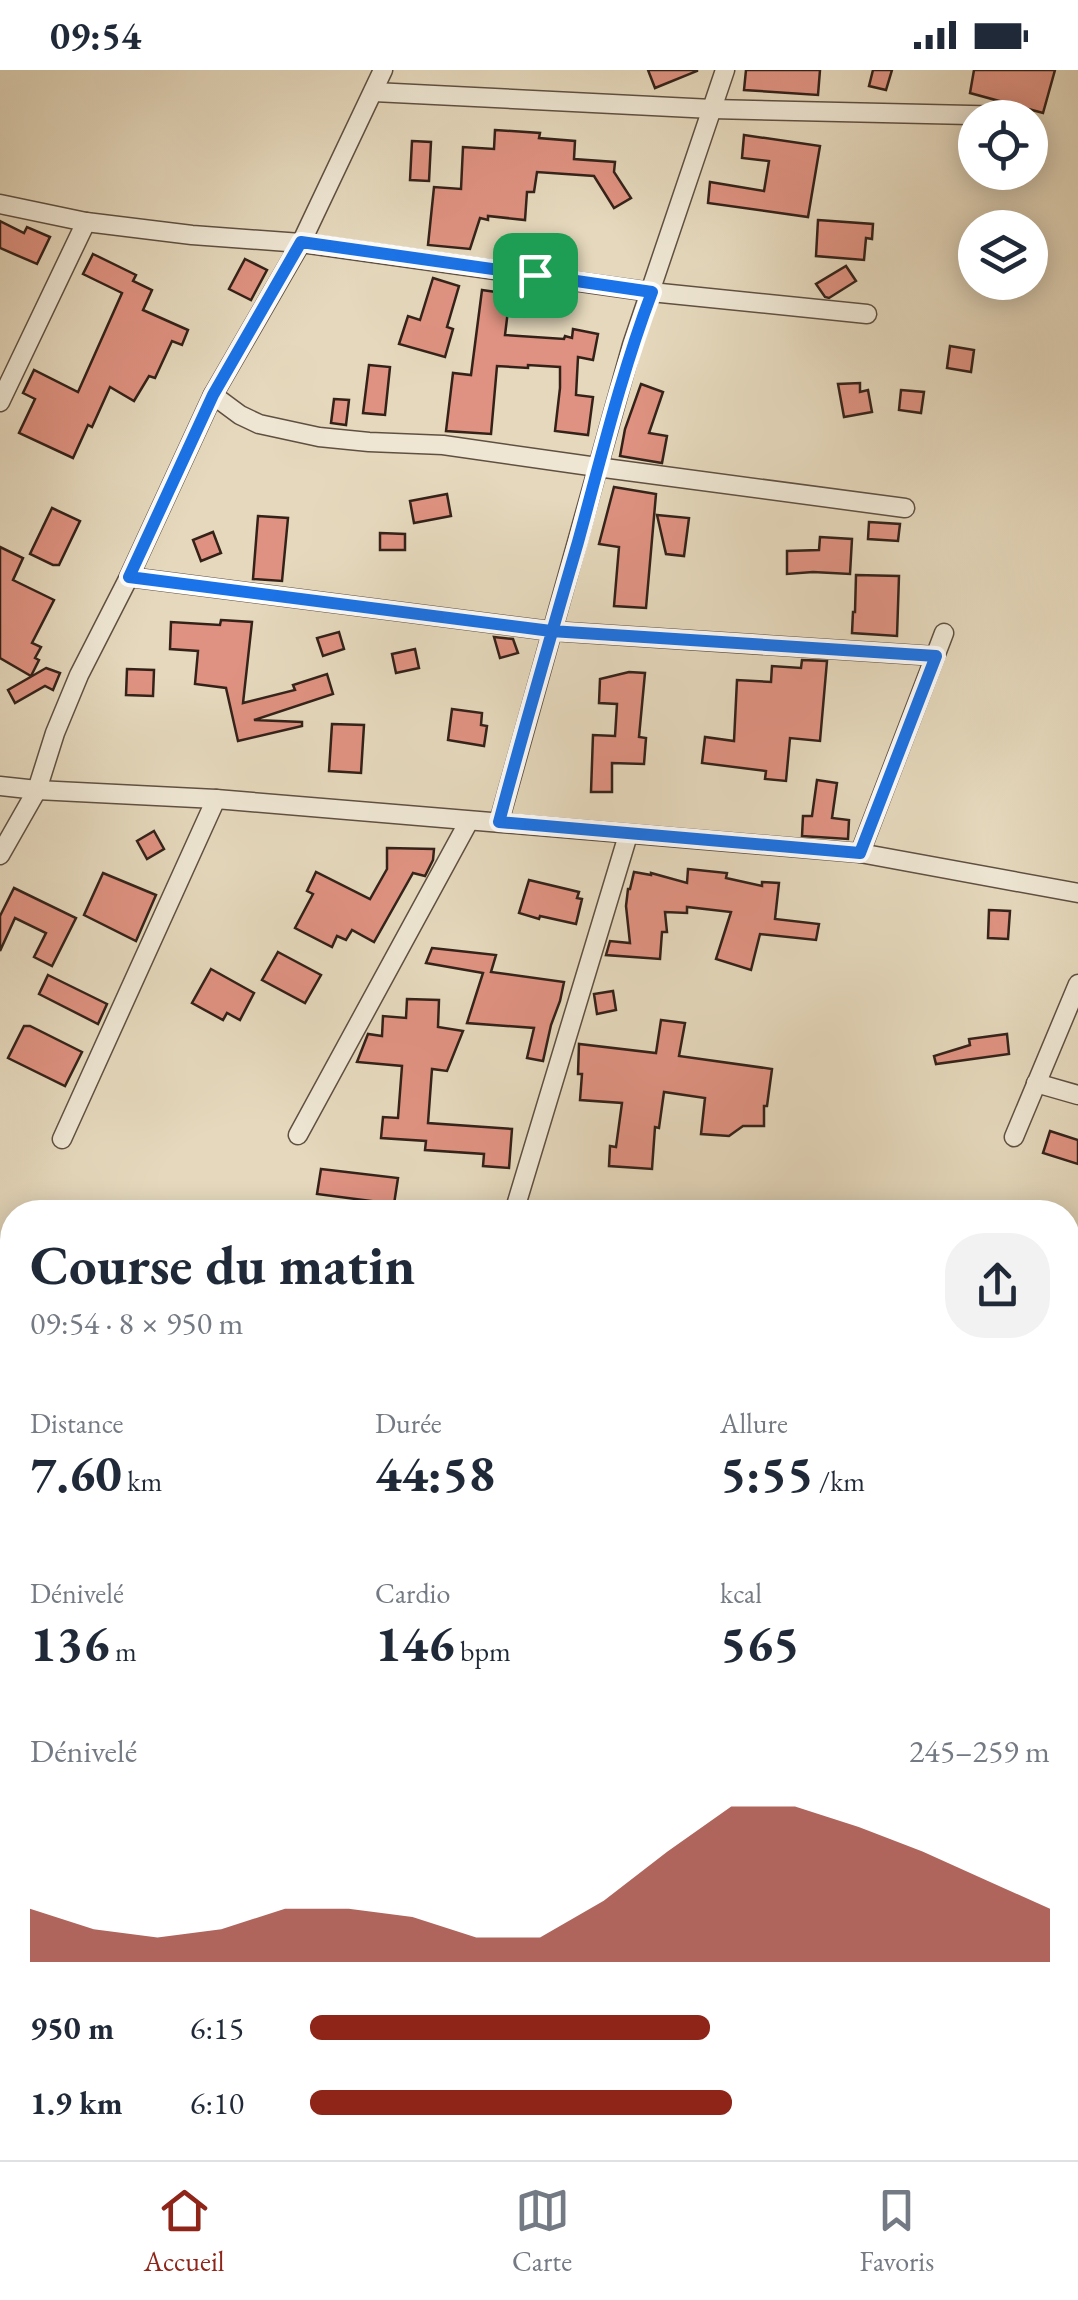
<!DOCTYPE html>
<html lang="fr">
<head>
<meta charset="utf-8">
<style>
	body { margin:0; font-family:"EB Garamond",serif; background:#f2f2f3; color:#1f2937; height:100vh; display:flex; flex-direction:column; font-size:38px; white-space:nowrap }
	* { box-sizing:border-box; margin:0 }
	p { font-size:32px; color:#747a83 }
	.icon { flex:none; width:55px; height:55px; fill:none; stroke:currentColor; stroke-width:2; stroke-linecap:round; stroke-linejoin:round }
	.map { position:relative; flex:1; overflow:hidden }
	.sheet { position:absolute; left:0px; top:1130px; width:1080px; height:960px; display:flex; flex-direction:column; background:#fff; border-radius:40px 40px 0 0; box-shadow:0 5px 25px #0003 }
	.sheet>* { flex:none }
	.controls { position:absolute; left:958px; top:30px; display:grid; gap:20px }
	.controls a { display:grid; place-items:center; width:90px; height:90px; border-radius:50%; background:#fff; box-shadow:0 5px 25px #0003; font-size:50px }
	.pin { position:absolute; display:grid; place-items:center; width:85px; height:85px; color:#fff; margin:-42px; border-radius:20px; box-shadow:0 5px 15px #0006 }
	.round { display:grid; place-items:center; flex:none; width:105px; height:105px; border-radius:40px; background:#f2f2f3 }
	.headline { display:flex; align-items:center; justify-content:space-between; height:170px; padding:0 30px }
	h1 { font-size:55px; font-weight:700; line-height:75px }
	.stats { display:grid; grid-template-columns:repeat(3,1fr); gap:15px; height:170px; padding:10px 30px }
	.stats div { display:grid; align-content:center }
	.stats b { font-size:50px; font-weight:700 }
	.stats small { font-size:28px; font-weight:400 }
	.stats p { font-size:28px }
	.chart { height:280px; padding:20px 30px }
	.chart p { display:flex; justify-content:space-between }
	.chart svg { width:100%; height:180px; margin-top:10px; fill:#8f2418; opacity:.7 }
	ul { padding:0 30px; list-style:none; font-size:32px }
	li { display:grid; grid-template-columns:160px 120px 1fr; align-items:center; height:75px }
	li i { height:25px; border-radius:12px; background:#8f2418 }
	.status { display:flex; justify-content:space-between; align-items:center; height:70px; padding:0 50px; background:#fff; direction:ltr }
	.status svg { height:28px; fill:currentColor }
	.tabs { display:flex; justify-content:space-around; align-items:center; height:140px; border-top:2px solid #e0e1e3; background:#fff; font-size:28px; color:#747a83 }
	.tabs a { display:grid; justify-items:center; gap:5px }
	.tabs .on { color:#8f2418 }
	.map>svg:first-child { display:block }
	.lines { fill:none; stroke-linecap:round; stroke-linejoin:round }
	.stream { stroke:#6f7d75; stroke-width:5 }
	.building { fill:#df9281; stroke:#342219; stroke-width:2.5 }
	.street-casing { stroke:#605042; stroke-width:21 }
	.street { stroke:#eee6d3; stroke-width:18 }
	.route-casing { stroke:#fff; stroke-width:20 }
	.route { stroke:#1a73e8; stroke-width:12 }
</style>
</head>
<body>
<div class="status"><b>09:54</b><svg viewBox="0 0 49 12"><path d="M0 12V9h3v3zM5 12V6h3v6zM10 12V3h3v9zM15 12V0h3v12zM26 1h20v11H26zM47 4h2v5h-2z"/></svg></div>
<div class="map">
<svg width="1078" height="2090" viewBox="0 0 1078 2090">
	<rect width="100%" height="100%" fill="#e5d8bc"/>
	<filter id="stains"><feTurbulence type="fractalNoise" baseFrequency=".002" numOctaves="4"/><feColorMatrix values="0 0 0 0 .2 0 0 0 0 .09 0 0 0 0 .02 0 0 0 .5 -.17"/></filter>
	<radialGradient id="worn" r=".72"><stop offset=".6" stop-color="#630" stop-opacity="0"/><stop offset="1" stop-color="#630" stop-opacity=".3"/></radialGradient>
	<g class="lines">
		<g class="stream">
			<path d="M0,1310H12"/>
			<path d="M1068,1444L1078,1443"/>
		</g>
	</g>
	<g class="building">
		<path d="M648,0H697V1L655,18Z"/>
		<path d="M746,0H820L818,25L744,20Z"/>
		<path d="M873,0H892L886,20L869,16Z"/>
		<path d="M974,0H1055L1043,43L970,23Z"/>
		<path d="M495,60L540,63L539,68L575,71L574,89L615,92L614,102L631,128L614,138L594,106L537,102L534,122H527L525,150L488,146V150L480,148L470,179L428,175L434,117L461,119L463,77L494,79Z"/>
		<path d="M744,65L820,76L808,147L708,133L710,112L764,121L769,91L742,88Z"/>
		<path d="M412,71L431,72L429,111L410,110Z"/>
		<path d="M818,150L873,154L872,169L866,168L864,190L816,186Z"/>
		<path d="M0,151L24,163L27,157L50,167L37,194L0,178Z"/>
		<path d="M93,184L136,205L133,211L152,220L143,240L188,260L182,275L172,271L155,308L149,306L134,331L110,317L92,357L88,355L73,388L19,363L35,329L23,323L34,300L78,322L122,223L83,204Z"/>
		<path d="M245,189L267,200L251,230L229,219Z"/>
		<path d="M846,196L856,211L829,228L825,227L816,214Z"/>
		<path d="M433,208L459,216L447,257L453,259L445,287L399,274L408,246L420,250Z"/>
		<path d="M482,220L510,224L505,265L564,269L565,266L572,268L573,259L598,264L593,290L578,287L576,325L593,327L588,365L555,361L560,318V297L528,295V298L497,296L491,364L446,361L453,303L471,305Z"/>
		<path d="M950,276L974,280L971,302L947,298Z"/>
		<path d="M369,295L390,297L385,345L363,343Z"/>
		<path d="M860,313V322L868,320L872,342L844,347L838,314Z"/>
		<path d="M641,314L663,322L649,363L667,366L662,393L620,386L625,359Z"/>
		<path d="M901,320L924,322L921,343L899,340Z"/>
		<path d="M334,329L349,330L346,355L331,353Z"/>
		<path d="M614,417L656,424L646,538L614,536L619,477L599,474Z"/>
		<path d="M447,424L451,446L414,453L410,431Z"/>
		<path d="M52,438L80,451L59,495H53L30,484Z"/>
		<path d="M657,445L689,448L684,486L666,484Z"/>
		<path d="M258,446L288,448L282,511L253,509Z"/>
		<path d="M869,452L900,454L898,471L868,469Z"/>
		<path d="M213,462L221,483L201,491L193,470Z"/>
		<path d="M380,463L405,464V480H380Z"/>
		<path d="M820,467L852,469L850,504L813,502L787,504V481L819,480Z"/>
		<path d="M0,477L23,488L13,510L54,530L32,573L41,577L35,588L39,590L31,606L0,588Z"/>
		<path d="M856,505L899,506L897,566L852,563L853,542H855Z"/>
		<path d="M221,550L252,552L243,633L295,620L293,615L327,604L333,624L254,650L302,652V656L238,671L226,618L195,614L198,581L170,579L171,552L220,555Z"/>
		<path d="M339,562L344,579L323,586L317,568Z"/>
		<path d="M494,567L513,569L518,583L500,588Z"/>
		<path d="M415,579L419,598L396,603L392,584Z"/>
		<path d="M802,590L827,591L820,671L790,668L786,711L765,709L766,701L702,693L705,667L734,671L737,610L771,612L772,596L801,598Z"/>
		<path d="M46,598L60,603L53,620L45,616L15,633L8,620Z"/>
		<path d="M127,599L154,600L153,626L126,625Z"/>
		<path d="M629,602L645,603L639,667L646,668L644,694L612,693V722H591L593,665L615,666L617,634L599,633L600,609Z"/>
		<path d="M452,639L482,643L481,655L487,656L484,676L448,670Z"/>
		<path d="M332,654L364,655L361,703L329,701Z"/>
		<path d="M817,710L837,713L832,748L849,750L848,769L802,766L803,746H812Z"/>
		<path d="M154,761L164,779L147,789L137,771Z"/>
		<path d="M387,778L434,779L433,790L425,806L413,803L374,872L352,860L346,870L337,866L332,877L295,858L313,824L307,821L316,802L370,829L387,799Z"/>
		<path d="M688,799L727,803L726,808L762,816V812L779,813L775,849L819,854L816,870L760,864L751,900L716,889L731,842L687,837V843L665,842L667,862H662L660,889L606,885L610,871L630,873L626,836L628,819H630L634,802L651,805V803L687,813Z"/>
		<path d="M103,803L156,825L136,871L84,845Z"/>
		<path d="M529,810L579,822L577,828L582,829L576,854L540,846L539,849L519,843Z"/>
		<path d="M14,818L76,848L52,896L34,887L46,863L15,848L0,881V846Z"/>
		<path d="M989,840L1010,841L1008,869L988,868Z"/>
		<path d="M432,878L496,885L491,902L564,912L560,931L551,955L543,991L527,988L534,958L467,953L483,903L426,893Z"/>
		<path d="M278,882L321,905L305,933L262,910Z"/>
		<path d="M211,899L254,923L240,950L227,943L223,950L192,933Z"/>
		<path d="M48,905L107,934L98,954L39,924Z"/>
		<path d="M613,921L616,940L597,944L594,924Z"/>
		<path d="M407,929L439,930L438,957L463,961L447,1001L432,999L428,1053L512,1059L509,1098L483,1096L484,1084L425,1080L426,1071L381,1068L383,1047L398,1048L402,996L357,992L368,964L382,966L383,946L406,948Z"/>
		<path d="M661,950L685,953L679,986L772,999L767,1036H764V1056H743L729,1066L701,1064L705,1028L664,1022L659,1058L655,1057L652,1099L609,1096L610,1076L616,1077L622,1033L580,1030L582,1004H578L579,974L656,983Z"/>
		<path d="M24,956H30L82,982L65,1016L8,988Z"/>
		<path d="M1007,964L1009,984L936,994L934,986L970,975L969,969Z"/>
		<path d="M1050,1061L1078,1070V1094L1043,1083Z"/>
		<path d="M321,1099L398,1108L394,1134L317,1124Z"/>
	</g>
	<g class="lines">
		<defs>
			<g id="street">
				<path d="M374,22L712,39L1014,46"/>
				<path d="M0,134L86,152L192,165L301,173L651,222L867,244"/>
				<path d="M213,325L240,345L259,354L319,367L369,372L443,375L597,397L905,438"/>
				<path d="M0,332L86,152"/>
				<path d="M129,507L551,561L935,586"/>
				<path d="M0,716L37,720L216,729L860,783L1078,823"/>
				<path d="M499,752L632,275L725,0"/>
				<path d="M860,783L944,563"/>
				<path d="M0,785L37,720L55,663L79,605L129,507L213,325L301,173L383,0"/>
				<path d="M1036,1013L1078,1025"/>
				<path d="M298,1065L469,751"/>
				<path d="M1014,1067L1078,914"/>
				<path d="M62,1069L216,729"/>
				<path d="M514,1142L628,765"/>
				<path d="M0,1560L12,1561"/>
				<path d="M1068,1734L1078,1735"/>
				<path d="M1068,1887L1078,1890"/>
				<path d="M0,1962L12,1955"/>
				<path d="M1068,2066L1078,2070"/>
				<path d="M377,2078L405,2090"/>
				<path d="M584,2090L587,2078"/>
			</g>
		</defs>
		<use href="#street" class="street-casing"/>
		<use href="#street" class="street"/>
	</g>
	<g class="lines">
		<defs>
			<path id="route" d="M535,205L301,172L213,325L129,507L551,561L936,586L860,783L499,752C524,658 551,565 578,472C601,388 621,304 652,222L535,205"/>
		</defs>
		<use href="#route" class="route-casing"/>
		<use href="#route" class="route"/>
	</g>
	<rect width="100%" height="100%" filter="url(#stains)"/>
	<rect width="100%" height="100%" fill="url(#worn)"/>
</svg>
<div class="controls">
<a><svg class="icon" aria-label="locate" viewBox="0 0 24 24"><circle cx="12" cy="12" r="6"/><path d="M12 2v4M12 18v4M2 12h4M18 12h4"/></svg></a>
<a><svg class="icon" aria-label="layers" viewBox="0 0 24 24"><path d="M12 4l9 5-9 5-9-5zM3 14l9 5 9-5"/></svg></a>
</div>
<div class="pin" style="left:535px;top:205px;background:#1e9e55"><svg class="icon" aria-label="arrive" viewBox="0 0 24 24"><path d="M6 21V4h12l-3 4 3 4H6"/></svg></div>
<section class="sheet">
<div class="headline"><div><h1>Course du matin</h1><p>09:54 · 8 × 950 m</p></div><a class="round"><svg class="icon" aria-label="share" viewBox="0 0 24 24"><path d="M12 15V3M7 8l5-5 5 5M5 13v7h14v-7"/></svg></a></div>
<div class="stats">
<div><p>Distance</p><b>7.60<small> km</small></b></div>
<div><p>Durée</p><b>44:58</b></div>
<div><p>Allure</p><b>5:55<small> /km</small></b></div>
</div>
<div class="stats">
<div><p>Dénivelé</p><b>136<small> m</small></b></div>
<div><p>Cardio</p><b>146<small> bpm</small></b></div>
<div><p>kcal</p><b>565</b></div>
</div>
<div class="chart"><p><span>Dénivelé</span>245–259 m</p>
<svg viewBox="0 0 160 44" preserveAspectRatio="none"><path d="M0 44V31L10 36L20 38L30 36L40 31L50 31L60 33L70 38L80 38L90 29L100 17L110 6L120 6L130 11L140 17L150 24L160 31V44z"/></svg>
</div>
<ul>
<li><b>950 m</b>6:15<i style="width:54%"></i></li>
<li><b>1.9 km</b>6:10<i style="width:57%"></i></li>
</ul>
</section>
</div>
<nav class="tabs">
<a class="on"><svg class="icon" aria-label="home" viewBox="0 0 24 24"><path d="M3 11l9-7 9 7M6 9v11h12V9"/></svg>Accueil</a>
<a><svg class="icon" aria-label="map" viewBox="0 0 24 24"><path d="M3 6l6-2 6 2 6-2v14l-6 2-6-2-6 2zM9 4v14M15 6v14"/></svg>Carte</a>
<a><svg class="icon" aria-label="saved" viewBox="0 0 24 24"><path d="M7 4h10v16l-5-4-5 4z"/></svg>Favoris</a>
</nav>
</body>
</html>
